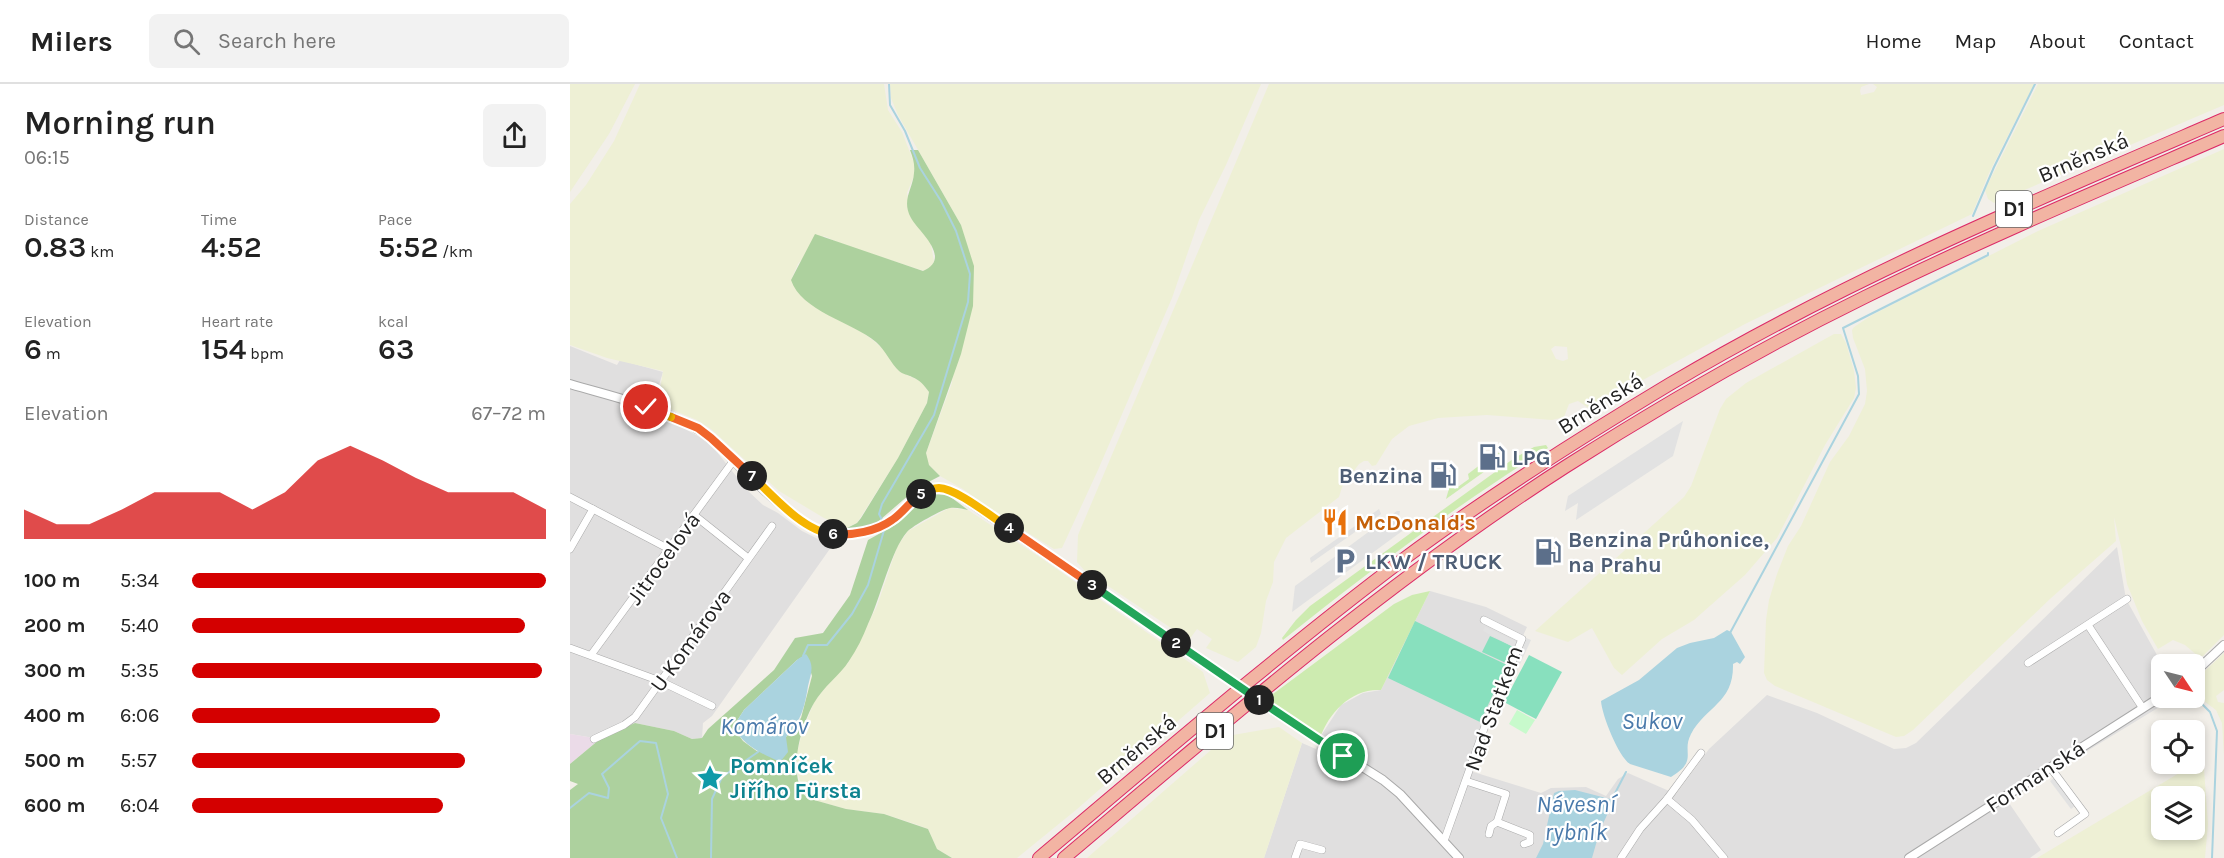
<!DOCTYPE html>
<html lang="en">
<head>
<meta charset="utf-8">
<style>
	body { margin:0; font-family:Karla,sans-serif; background:#f2f2f2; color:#222; height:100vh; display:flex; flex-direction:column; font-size:22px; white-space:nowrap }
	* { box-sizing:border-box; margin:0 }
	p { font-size:20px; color:#767676 }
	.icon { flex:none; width:33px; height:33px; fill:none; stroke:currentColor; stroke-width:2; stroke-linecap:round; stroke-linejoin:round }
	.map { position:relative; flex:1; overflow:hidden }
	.sheet { display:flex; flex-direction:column; background:#fff; width:570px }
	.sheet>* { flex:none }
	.needle { width:39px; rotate:125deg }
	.tools { position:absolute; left:1581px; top:570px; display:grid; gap:12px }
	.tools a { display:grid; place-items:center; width:54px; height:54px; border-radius:9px; background:#fff; box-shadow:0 3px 9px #0003; font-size:30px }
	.pin { position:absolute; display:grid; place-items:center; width:51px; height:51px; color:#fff; margin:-26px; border:3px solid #fff; border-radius:50%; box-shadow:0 2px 6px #0007 }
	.km { position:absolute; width:30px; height:30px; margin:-15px; border-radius:50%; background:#222; color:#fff; font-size:16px; line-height:30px; text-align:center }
	.round { display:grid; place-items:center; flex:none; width:63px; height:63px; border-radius:9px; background:#f2f2f2 }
	.headline { display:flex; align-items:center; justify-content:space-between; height:102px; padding:0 24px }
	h1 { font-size:33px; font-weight:600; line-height:45px }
	.stats { display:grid; grid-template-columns:repeat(3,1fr); gap:9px; height:102px; padding:6px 24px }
	.stats div { display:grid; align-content:center }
	.stats b { font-size:30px; font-weight:600 }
	.stats small { font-size:16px; font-weight:400 }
	.stats p { font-size:16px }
	.chart { height:168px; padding:12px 24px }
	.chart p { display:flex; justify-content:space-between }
	.chart svg { width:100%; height:108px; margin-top:6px; fill:#d40000; opacity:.7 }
	ul { padding:0 24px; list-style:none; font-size:20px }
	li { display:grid; grid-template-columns:96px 72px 1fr; align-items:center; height:45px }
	li i { height:15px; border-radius:8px; background:#d40000 }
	header { display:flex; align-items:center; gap:36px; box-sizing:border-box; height:84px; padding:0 30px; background:#fff; border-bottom:2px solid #e0e0e0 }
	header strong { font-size:28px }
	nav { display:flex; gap:33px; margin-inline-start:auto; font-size:21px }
	.search { width:420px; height:54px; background:#f2f2f2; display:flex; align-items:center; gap:15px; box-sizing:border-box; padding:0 21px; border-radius:9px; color:#767676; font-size:22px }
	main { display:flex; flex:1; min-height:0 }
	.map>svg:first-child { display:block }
	.residential { fill:#e0dfdf }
	.industrial { fill:#ebdbe8 }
	.farmland { fill:#eef0d5; fill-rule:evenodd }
	.grass { fill:#cdebb0 }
	.forest { fill:#add19e; fill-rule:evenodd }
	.park { fill:#c8facc }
	.pitch { fill:#88e0be }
	.parking { fill:#e2e2e2 }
	.water { fill:#aad3df }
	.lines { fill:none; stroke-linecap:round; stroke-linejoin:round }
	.stream { stroke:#aad3df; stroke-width:2 }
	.minor-casing { stroke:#a9a9a9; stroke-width:8 }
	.tertiary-casing { stroke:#a9a9a9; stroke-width:10 }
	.trunk-casing { stroke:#dc2a67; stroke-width:14 }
	.minor { stroke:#fff; stroke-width:7 }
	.tertiary { stroke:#fff; stroke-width:8 }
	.trunk { stroke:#f2b4a3; stroke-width:12 }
	.tertiary-bridge-casing { stroke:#a9a9a9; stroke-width:10; stroke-linecap:butt }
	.tertiary-bridge { stroke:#fff; stroke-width:8 }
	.split-1-casing { stroke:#fff; stroke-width:12 }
	.split-2-casing { stroke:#fff; stroke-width:12 }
	.split-3-casing { stroke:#fff; stroke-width:12 }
	.split-4-casing { stroke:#fff; stroke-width:12 }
	.split-5-casing { stroke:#fff; stroke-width:12 }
	.split-6-casing { stroke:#fff; stroke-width:12 }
	.split-7-casing { stroke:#fff; stroke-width:12 }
	.split-8-casing { stroke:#fff; stroke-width:12 }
	.split-9-casing { stroke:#fff; stroke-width:12 }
	.split-1 { stroke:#22a559; stroke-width:8 }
	.split-2 { stroke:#22a559; stroke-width:8 }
	.split-3 { stroke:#22a559; stroke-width:8 }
	.split-4 { stroke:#f0652b; stroke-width:8 }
	.split-5 { stroke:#f5b400; stroke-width:8 }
	.split-6 { stroke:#f0652b; stroke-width:8 }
	.split-7 { stroke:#f5b400; stroke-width:8 }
	.split-8 { stroke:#f0652b; stroke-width:8 }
	.split-9 { stroke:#f5b400; stroke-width:8 }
	.labels { text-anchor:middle; stroke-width:4.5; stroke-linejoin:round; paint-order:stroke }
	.shield { fill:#fff; stroke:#646464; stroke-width:1.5 }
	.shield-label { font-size:21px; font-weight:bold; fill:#222 }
	.street-label { font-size:22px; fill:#222; stroke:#fff }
	.service-label { font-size:22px; font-weight:bold; fill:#4e5e75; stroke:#fff; text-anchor:start }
	.food-label { font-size:22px; font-weight:bold; fill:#c56008; stroke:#fff; text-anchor:start }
	.culture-label { font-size:22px; font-weight:bold; fill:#0d838f; stroke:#fff; text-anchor:start }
	.water-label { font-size:24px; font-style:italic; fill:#4a7aab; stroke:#fff }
</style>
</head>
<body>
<header>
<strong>Milers</strong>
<div class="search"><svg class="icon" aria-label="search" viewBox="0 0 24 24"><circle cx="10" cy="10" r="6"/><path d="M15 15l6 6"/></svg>Search here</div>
<nav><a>Home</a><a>Map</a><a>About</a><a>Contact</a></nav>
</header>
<main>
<section class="sheet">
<div class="headline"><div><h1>Morning run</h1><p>06:15</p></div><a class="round"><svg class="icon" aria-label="share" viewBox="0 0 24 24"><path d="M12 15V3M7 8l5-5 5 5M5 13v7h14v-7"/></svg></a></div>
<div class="stats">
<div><p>Distance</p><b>0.83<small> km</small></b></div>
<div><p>Time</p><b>4:52</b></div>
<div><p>Pace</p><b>5:52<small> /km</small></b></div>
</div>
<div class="stats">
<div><p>Elevation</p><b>6<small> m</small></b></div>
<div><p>Heart rate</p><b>154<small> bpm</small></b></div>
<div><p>kcal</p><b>63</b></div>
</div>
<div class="chart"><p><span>Elevation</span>67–72 m</p>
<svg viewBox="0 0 160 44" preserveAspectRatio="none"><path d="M0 44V32L10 38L20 38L30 32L40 25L50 25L60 25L70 32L80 25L90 12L100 6L110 12L120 19L130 25L140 25L150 25L160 32V44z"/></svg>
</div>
<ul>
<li><b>100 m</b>5:34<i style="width:100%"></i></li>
<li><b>200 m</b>5:40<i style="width:94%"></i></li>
<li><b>300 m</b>5:35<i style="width:99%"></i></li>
<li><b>400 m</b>6:06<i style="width:70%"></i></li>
<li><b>500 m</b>5:57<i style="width:77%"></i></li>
<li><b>600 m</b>6:04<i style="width:71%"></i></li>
</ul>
</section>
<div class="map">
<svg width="1654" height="774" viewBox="0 0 1654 774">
	<rect width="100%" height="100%" fill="#f2efe9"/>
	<g class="residential">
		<path d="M0,262L47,281L50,276L93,288L80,330L104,339L139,358L178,407L193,421L208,429L232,447L248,455L264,459L142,632L133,639L132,654L122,655L104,647L65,639L30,655L0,650Z"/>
		<path d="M1547,463L1556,515L1592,580V614H1604L1437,716L1471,766L1460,774H694L732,659L746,665L752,650L771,621L793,609L811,606L860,507L916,523L957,543L913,640L897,686L971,709L981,704L1016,703L1036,712L1048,695L1058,689L1106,710L1139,665L1197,611L1247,629L1324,665L1336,664L1346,659Z"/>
	</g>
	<path class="industrial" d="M0,650L30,655L0,680Z"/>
	<g class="farmland">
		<path d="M0,0H65L39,50L0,108Z"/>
		<path d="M70,0H314L318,26L332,48L344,79V92L337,109L341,134L360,156L364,177L362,182L354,187L274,161L254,152L228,180L221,196L254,228L292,248L304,257L313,265L329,287L352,298L359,308L357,319L328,374L287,439L276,444L254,434L209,407L141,345L127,336L98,324L88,318L93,287L37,274L0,261V120L16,101L44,57Z"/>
		<path d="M320,0H691L656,81L629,136L602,214L528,386L492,464L484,465L416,423L393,405L370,392L359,381L356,375V369L382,299L391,141L328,31L321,14Z"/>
		<path d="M699,0H1299L1291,3L1290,7L1291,11L1304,8L1307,3L1303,0H1464L1419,89L1402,130L1175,240L1020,325L1008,317L999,320L994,333L982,336L917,331L868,334L839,342L822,355L806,381L802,382L798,377H794L789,380L772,403L769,413L716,454L704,478L703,498L696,517L691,549L686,563L668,578L636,564L642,555L627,545L619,556L514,486L507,478L508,451ZM985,262L997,263L998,275L993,277L986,275L981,265Z"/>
		<path d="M1468,0H1654V21L1424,119L1418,115L1415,106Z"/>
		<path d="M1654,65V551L1633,572H1628L1615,561L1603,556L1588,565L1572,537L1557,500L1552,467L1544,433L1546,457L1481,514L1343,646L1334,652L1326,653L1205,602L1197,596L1194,589L1196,536L1199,516L1207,490L1218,462L1231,442L1260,378L1279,352L1295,320L1297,307L1295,285L1283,254L1282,246L1284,243L1302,231L1468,147Z"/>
		<path d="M1264,250H1271L1276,259L1284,287L1286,304L1284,314L1255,361L1207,454L1175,491L1124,536L1092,555L1052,591L1044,584L1022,544L998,558L965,547L1114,413L1121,402L1150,325L1156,315L1176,299Z"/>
		<path d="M379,424L398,426L474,476L633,588L640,609L506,726L447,774H382L367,765L358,745L345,740L314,730L276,725L237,714L234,710L227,687L226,672L233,646L244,618L265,591L278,579L307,522L327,463L338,447Z"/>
		<path d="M1654,569V606L1646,612L1648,618L1654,619V672L1652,639L1646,626L1631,615L1625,607L1624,597Z"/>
		<path d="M709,643L732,659L694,774H517L657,652Z"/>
		<path d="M1626,679H1630L1634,685L1638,740L1635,774H1467ZM1592,712H1624V746H1592Z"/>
	</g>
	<g class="grass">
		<path d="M976,361L978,364C885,422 798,488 713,556L712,554L726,536L740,522L943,375L964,363Z"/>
		<path d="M929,369L934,371L932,375L876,415L880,401L885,405L899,395L898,390L919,374L922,377L927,374L925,370Z"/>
		<path d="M860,507L811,606C782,604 759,628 750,654L695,616L824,520L842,511Z"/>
	</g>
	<g class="forest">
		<path d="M340,66H348L391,141L404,182L403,222L391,270L356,369L359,381L370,392L347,404L303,442L277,444L287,439L291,434L328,374L357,319L359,308C354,301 350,296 342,293C339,291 332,290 329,287C321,280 316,267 306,258C282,238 231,227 221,196L245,150L353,187C383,174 348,147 341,134C331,116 343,105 344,89C345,80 343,74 340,66Z"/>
		<path d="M360,410L378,411L398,426C393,425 386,423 380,424C373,425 342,442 337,448C321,466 310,516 298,540C293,553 287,565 279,577C270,591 253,603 244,619C231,642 216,691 237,714L276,725L314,730L358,745L367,765L382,774H0V706L8,700L0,697V680L30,655L65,639L104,647L122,655L132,654L138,645L204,586L225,554L253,549L280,511L298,456L325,441ZM236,571L242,592L231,634L216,653L188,668L173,657L163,643L174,626L227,576Z"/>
	</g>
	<path class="park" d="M947,626L965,636L956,650L939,640Z"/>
	<g class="pitch">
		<path d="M845,537L937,581L910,638L818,594Z"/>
		<path d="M920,552L944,563L936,579L912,568Z"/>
		<path d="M959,571L992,588L966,635L934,618Z"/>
	</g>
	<g class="parking">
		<path d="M1113,337L1103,372L1006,436L1008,419L995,427L998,412Z"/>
		<path d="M809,425L811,430L798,439L797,435L795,437V441L741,479L740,474Z"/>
		<path d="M827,427H830L827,443L840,433L839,442L722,528L725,502Z"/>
		<path d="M915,543L947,558L945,564L913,547Z"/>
		<path d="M956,554L961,556L933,617L929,615Z"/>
		<path d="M1484,694L1505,722L1501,725L1480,697Z"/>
	</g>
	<g class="water">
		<path d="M1157,546L1161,548L1175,573L1170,580L1167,578L1163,580C1164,619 1136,622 1121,650C1111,669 1129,676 1101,693L1060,680C1048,672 1032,631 1031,617L1069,596L1107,564L1120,559L1144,554Z"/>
		<path d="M236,570C245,582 241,589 238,602C235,622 231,638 216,653L218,668L210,678C190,669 175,662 163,643L174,626L228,575Z"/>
		<path d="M1005,706L1044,716L1030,746L1022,774H966L973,760L984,709L989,707Z"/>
	</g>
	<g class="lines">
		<g class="stream">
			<path d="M1403,132L1424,83L1465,0"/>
			<path d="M313,438L309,430L312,420L364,331L398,218L400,190L386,147L371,117L350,84L335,47L320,21L319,0"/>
			<path d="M1160,549L1289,310L1288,292L1273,244L1418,171V169"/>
			<path d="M233,572L238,561H257L282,530L298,501L315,443"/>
			<path d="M1624,612L1640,628L1647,647L1642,774"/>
			<path d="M1041,717L1056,688"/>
			<path d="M0,724L19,709L38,714L39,704L32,690L70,657L86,659L98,710L91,734L107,774"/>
			<path d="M141,774L142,715L152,693L188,668"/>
		</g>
		<defs>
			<g id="minor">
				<path d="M0,413L99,465"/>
				<path d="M124,431L178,474"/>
				<path d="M0,465L23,425"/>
				<path d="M1518,541L1572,623"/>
				<path d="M0,564L90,597L142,622"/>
				<path d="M21,571L164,376"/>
				<path d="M1458,579L1557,515"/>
				<path d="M24,655L54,641L65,633L202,442"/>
				<path d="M1480,683L1515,730L1488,749"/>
				<path d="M896,697L936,710L927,738L921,742L919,750"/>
				<path d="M1097,715L1122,736L1154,774"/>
				<path d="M927,738L960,751V758L954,760"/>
				<path d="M874,757L915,642L952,555L914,536"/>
				<path d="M725,774L730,760L752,766"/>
				<path d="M1051,774L1070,745L1097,715L1131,669"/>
			</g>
			<g id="tertiary">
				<path d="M0,300C47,314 101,325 141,354C169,381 221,438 256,450C265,452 275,451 283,449C297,447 310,444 322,436C337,426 348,402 369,404C379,404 390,412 398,417L656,593"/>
				<path d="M1624,589L1654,561"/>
				<path d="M701,625L813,696L830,710L889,774"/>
				<path d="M1339,774L1592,612"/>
			</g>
			<g id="trunk">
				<path d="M469,774C590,672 709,569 835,474C920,411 1010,354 1100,300C1277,195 1466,116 1654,35"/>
				<path d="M494,774C656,637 816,498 995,383C1092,321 1191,264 1295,213C1413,155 1534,104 1654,52"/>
			</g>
		</defs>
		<use href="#minor" class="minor-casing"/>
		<use href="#tertiary" class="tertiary-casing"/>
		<use href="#trunk" class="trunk-casing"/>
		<use href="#minor" class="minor"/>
		<use href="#tertiary" class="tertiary"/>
		<use href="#trunk" class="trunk"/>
		<defs>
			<path id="tertiary-bridge" d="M656,593L701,625"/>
		</defs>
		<use href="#tertiary-bridge" class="tertiary-bridge-casing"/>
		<use href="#tertiary-bridge" class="tertiary-bridge"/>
	</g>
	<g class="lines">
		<defs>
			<path id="split-1" d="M689,616L773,672"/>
			<path id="split-2" d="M606,559L689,616"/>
			<path id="split-3" d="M522,501L606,559"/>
			<path id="split-4" d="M439,444L522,501"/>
			<path id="split-5" d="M351,410C356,407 362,404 369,404C386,404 423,434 439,444"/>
			<path id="split-6" d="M263,450C282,452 307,447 322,436C333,429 340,417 351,410"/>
			<path id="split-7" d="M182,392C202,411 234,448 263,450"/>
			<path id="split-8" d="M101,333L128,344L141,354L182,392"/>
			<path id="split-9" d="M76,323L101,333"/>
		</defs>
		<use href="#split-1" class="split-1-casing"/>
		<use href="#split-2" class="split-2-casing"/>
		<use href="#split-3" class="split-3-casing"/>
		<use href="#split-4" class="split-4-casing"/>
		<use href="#split-5" class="split-5-casing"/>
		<use href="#split-6" class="split-6-casing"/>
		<use href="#split-7" class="split-7-casing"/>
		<use href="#split-8" class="split-8-casing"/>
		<use href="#split-9" class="split-9-casing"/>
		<use href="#split-1" class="split-1"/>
		<use href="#split-2" class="split-2"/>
		<use href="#split-3" class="split-3"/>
		<use href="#split-4" class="split-4"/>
		<use href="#split-5" class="split-5"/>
		<use href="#split-6" class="split-6"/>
		<use href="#split-7" class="split-7"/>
		<use href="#split-8" class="split-8"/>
		<use href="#split-9" class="split-9"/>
	</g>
	<defs>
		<symbol id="fuel-bare" viewBox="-9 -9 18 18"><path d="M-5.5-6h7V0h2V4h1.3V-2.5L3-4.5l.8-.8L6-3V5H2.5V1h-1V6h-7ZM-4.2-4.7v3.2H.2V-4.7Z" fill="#5c6f8a" stroke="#fff" stroke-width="2.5" paint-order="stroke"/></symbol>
		<symbol id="restaurant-bare" viewBox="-9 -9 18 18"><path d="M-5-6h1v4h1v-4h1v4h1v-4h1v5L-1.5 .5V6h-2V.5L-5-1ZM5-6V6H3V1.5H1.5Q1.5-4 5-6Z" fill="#e8710a" stroke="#fff" stroke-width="2.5" paint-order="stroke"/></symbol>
		<symbol id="parking-bare" viewBox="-9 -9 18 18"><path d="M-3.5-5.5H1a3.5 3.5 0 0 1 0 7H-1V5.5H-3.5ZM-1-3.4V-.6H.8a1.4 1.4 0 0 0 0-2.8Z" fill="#5c6f8a" stroke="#fff" stroke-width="2.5" paint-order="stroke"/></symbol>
		<symbol id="sight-bare" viewBox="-9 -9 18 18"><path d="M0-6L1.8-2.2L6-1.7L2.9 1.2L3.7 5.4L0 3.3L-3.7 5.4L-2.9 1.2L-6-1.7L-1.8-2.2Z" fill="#0f9aa8" stroke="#fff" stroke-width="2.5" paint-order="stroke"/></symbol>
	</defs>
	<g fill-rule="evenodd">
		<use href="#fuel-bare" x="903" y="354" width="38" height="38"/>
		<use href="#fuel-bare" x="854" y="372" width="38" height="38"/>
		<use href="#restaurant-bare" x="746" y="419" width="38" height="38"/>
		<use href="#fuel-bare" x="959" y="449" width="38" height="38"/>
		<use href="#parking-bare" x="756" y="458" width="38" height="38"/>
		<use href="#sight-bare" x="121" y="675" width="38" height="38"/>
	</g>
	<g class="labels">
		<g class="shield">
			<rect x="1426" y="107" width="36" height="36" rx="4.5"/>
			<rect x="627" y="629" width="36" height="36" rx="4.5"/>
		</g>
		<g class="shield-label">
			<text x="1444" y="132">D1</text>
			<text x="645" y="654">D1</text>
		</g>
		<g class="street-label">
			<text transform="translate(1513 73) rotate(-23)" y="8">Brněnská</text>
			<text transform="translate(1030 319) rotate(-32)" y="8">Brněnská</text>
			<text transform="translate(93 474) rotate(-54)" y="8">Jitrocelová</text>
			<text transform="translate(120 556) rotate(-54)" y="8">U Komárova</text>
			<text transform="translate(923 624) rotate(-70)" y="8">Nad Statkem</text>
			<text transform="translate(566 665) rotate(-40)" y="8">Brněnská</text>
			<text transform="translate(1465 692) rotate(-33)" y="8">Formanská</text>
		</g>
		<g class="service-label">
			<text x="942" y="381">LPG</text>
			<text x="853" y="399" text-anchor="end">Benzina</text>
			<text x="998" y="463">Benzina Průhonice,<tspan x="998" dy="25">na Prahu</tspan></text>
			<text x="795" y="485">LKW / TRUCK</text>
		</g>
		<g class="food-label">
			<text x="785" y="446">McDonald's</text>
		</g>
		<g class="culture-label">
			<text x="160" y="689">Pomníček<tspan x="160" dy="25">Jiřího Fürsta</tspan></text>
		</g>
		<g class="water-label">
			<text x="1082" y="645">Sukov</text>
			<text x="194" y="650">Komárov</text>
			<text x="1006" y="728">Návesní<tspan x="1006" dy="28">rybník</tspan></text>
		</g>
	</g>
</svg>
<div class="tools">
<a><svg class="needle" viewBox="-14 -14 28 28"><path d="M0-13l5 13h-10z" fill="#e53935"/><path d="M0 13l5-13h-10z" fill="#767676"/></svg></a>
<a><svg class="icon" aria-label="locate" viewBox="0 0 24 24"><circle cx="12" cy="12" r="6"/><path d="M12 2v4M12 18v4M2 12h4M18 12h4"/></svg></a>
<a><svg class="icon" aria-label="layers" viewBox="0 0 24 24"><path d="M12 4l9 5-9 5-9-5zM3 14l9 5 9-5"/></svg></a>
</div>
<div class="pin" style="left:773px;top:672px;background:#1e9e55"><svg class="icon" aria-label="arrive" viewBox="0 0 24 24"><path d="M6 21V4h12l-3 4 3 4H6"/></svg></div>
<div class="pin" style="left:76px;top:323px;background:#d93025"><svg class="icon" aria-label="check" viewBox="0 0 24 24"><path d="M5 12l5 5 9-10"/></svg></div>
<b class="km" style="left:689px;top:616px">1</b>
<b class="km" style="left:606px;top:559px">2</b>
<b class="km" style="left:522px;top:501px">3</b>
<b class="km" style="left:439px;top:444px">4</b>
<b class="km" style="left:351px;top:410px">5</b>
<b class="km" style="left:263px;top:450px">6</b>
<b class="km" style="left:182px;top:392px">7</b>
</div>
</main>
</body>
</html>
